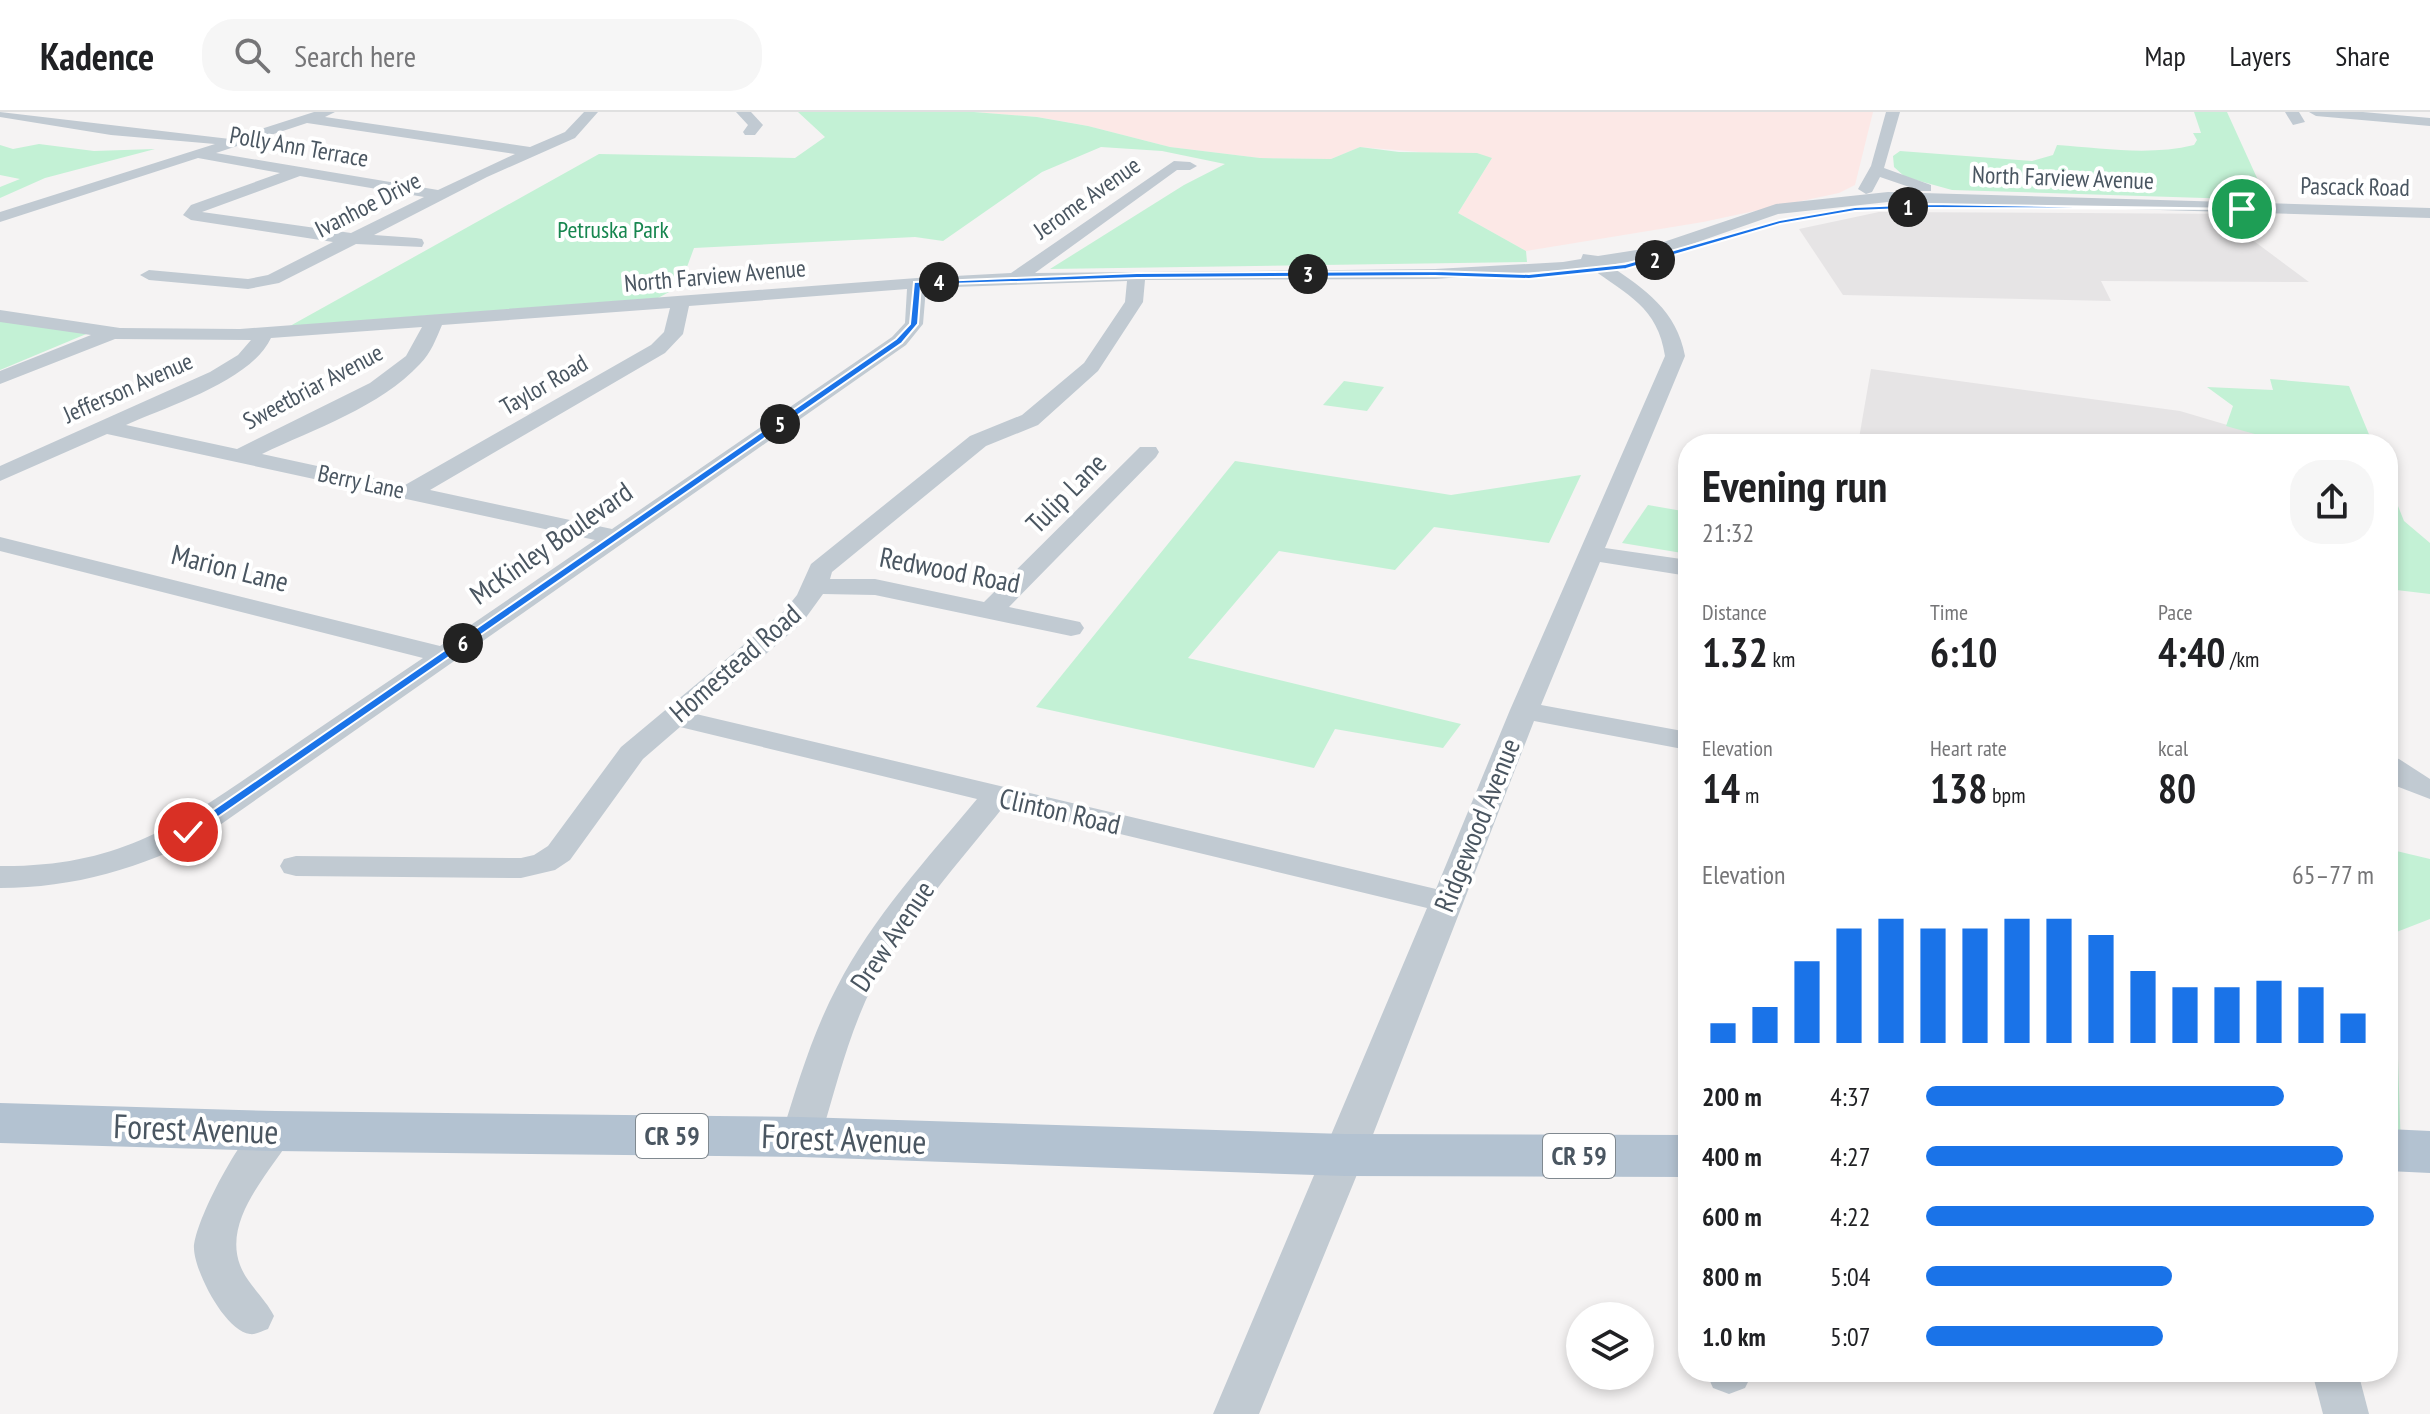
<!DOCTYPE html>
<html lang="en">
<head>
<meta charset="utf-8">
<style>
	body { margin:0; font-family:"PT Sans Narrow",sans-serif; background:#f6f6f6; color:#202124; height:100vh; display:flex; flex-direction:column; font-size:30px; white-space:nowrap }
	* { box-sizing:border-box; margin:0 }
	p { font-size:26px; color:#757577 }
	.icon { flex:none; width:44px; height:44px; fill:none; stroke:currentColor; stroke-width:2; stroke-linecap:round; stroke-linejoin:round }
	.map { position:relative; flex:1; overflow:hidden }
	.details { position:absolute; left:1678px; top:322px; width:720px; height:948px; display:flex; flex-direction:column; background:#fff; border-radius:32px; box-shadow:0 4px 12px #0003 }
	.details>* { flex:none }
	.fabs { position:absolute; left:1566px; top:1190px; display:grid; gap:16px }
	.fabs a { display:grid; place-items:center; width:88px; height:88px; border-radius:50%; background:#fff; box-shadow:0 4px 12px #0003; font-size:40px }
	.pin { position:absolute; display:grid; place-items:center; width:68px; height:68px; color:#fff; margin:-34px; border:4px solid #fff; border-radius:50%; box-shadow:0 2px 8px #0007 }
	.km { position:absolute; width:40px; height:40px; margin:-20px; border-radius:50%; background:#222; color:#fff; font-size:22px; line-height:40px; text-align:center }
	.round { display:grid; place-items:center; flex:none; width:84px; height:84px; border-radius:32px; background:#f6f6f6 }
	.summary { display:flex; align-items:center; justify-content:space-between; height:136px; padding:0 24px }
	h1 { font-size:44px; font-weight:700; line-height:60px }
	.metrics { display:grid; grid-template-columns:repeat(3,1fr); gap:12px; height:136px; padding:8px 24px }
	.metrics div { display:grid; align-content:center }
	.metrics b { font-size:40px; font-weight:700 }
	.metrics small { font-size:22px; font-weight:400 }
	.metrics p { font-size:22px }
	.chart { height:224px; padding:16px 24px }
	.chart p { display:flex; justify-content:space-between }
	.chart svg { width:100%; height:144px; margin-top:8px; stroke:#1a73e8; stroke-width:6 }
	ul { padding:0 24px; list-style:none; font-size:26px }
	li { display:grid; grid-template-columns:128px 96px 1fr; align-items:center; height:60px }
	li i { height:20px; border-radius:10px; background:#1a73e8 }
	header { display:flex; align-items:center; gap:48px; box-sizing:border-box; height:112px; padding:0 40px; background:#fff; border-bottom:2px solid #e0e0e0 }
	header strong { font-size:38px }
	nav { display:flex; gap:44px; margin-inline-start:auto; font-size:28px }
	.search { width:560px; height:72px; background:#f6f6f6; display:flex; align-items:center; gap:20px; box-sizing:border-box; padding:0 28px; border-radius:32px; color:#757577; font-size:30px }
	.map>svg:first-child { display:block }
	.education { fill:#e6e4e5 }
	.medical { fill:#fce8e6 }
	.green { fill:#c3f1d5 }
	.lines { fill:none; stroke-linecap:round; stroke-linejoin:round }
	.minor { fill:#c1cad2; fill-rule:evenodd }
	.major { fill:#b3c2d1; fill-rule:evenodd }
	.route { fill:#1a73e8; stroke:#fff; stroke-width:2 }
	.labels { text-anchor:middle; stroke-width:8; stroke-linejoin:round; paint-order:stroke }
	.far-street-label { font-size:24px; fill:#4a5661; stroke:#fff }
	.far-park-label { font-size:24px; fill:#17864f; stroke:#fff }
	.shield { fill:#fff; stroke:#808990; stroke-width:2 }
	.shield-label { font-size:26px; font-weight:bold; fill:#4a5661 }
	.street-label { font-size:28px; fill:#4a5661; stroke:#fff }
	.near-street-label { font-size:34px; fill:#4a5661; stroke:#fff }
</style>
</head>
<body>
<header>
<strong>Kadence</strong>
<div class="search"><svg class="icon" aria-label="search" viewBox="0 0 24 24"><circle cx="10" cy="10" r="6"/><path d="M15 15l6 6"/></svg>Search here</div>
<nav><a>Map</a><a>Layers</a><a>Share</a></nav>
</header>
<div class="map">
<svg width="2430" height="1302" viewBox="0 0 2430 1302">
	<rect width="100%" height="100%" fill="#f5f3f3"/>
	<g class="education">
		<path d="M1879,100L2246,102L2235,115L2309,170L2101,169L2111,189L1843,183L1799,117Z"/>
		<path d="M1871,257L2180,299L2291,332H1858Z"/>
	</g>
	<path class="medical" d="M974,0H1873L1855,73L1839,81L1703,110L1526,139L1458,101L1492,46L1360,35L1331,47L1260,46L1170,35L1088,14L1038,5Z"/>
	<g class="green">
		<path d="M798,0H974L1037,5L1088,14L1170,35L1260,46L1331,47L1360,35L1399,40L1477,41L1492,46L1458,101L1526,139L1527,150L1050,157L1184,73L1225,52L1162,39L1101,35L1042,60L943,129L915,125L694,136L680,174L658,186L290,214L599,42L795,46L825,25Z"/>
		<path d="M2194,0H2227L2267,88L1952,78L1905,65L1894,55L1893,44L1900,39L2032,49L2053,43L2057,33C2102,36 2149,44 2194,33L2197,28L2193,21H2201Z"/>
		<path d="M39,32L94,39L155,37L45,66L0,86V75L20,67L0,63V33L13,37Z"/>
		<path d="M0,204L91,220L0,258Z"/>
		<path d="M2270,267L2349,274L2373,332H2291L2226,314L2233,294L2207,275L2273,278Z"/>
		<path d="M1344,269L1384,275L1367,299L1323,293Z"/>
		<path d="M1235,349L1451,383L1581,363L1549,431L1434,415L1395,458L1279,439L1188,546L1461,612L1443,636L1335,617L1314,656L1036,595Z"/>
		<path d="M2388,369L2404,409L2430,431V482L2388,477Z"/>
		<path d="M1648,393L1688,400V442L1622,431Z"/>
		<path d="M2388,737L2430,747V807L2394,821L2401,1039L2388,1038Z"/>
	</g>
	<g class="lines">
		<g class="minor">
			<path d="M0,0L230,27L314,0H335L325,5L530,35L565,20L584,0H598L575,26L487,65L374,123L416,126L422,127L424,131L422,135L356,132L279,171L248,177L149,168L140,163L149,158L248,167L268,163L333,130L191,108L183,103L191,93L280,61L198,46L0,110V100L215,32L111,23L0,5ZM307,11L515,42L438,78L216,41ZM300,64L424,85L351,121L202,100Z"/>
			<path d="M736,0H751L763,13L755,23H745L743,20L748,13Z"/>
			<path d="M1886,0H1900L1884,56L1931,73V79H1921L1880,65L1872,80L1866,82L1858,77L1871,54Z"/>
			<path d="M2285,0H2299L2305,10L2293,13Z"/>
			<path d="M2309,0H2363L2430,6V14L2316,4Z"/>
			<path d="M1174,49L1190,50L1197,54L1190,58H1177L1035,161L1435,157L1563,150L1581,147L1583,142L1598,144L1643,137L1776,92L1888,80L2430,96V106L1888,90L1778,102L1652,146L1609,153C1645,177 1677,199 1685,244L1605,436L1688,448V464L1600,450L1541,593L1688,620V638L1534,609L1365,1043L1259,1302H1213L1427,796L1004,694C959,751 907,807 873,873C849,921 836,974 821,1025L815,1036L801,1040L787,1036L781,1025C797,974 812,922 837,875C873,805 927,747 977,687L680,615L643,647L570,748L555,758L521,766L296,764L284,761L280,754L284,747L296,744L521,746L534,743L548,734L621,635L784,499L797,483L811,452L970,324L1022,303L1084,251L1125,190L1127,169L926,176L923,212L906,233L207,722C142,756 74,776 0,776V754C122,755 181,711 277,645C325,612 374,579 423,546L0,439V425L440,534L595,428L107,322L0,369V354L210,260L238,243L251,228L115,227L0,272V259L91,223L0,210V198L120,216L240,217L917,166L1011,161ZM1591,156C1627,183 1658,195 1665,244L1510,598L1436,777L696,602L802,511L823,482L875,483L1071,524L1080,522L1084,516L1080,510L1009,495L1156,345L1159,340L1156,335H1140L984,490L875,467H830L832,460L986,334L1038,313L1098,259L1143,190L1145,168L1435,167ZM907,177L905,211L892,225L612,417L430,378L665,241L683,222L689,194ZM670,196L664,220L651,233L405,373L262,342C314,317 380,295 420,252C431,241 436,227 442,213ZM422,215L406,244L370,271L237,337L126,313C168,294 251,269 271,226Z"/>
			<path d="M2388,644L2399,647L2430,667V687L2396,674L2388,668Z"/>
			<path d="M275,1004L289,1008L295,1019C274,1057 222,1105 240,1153C247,1172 265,1186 274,1204L268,1217C262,1219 255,1223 250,1222C225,1219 195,1160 194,1137C193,1112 242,1020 263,1008C267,1006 271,1005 275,1004Z"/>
			<path d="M1706,1260H1752V1262L1745,1276L1729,1282L1713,1276Z"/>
			<path d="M2312,1260H2358L2369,1302H2323Z"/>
		</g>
		<g class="major">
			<path d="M0,991L275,999L801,1005L1345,1022L1688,1023V1065L1345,1064L801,1045L275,1039L0,1031Z"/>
			<path d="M2388,1017L2430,1019V1061L2388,1059Z"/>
		</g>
	</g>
	<path class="route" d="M1928,92L2246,97L1928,96L1855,99L1780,112L1626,157L1529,167L1435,164L1137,166L921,173L918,212L902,231L192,723L188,724L181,720L896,227L910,212L914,170L1137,161L1435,159L1529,162L1625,152L1780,108L1855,95Z"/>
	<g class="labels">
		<g class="far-street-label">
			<text transform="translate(299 35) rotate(10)" y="8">Polly Ann Terrace</text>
			<text transform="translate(2063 66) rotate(2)" y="8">North Farview Avenue</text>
			<text transform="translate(2355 75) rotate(1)" y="8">Pascack Road</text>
			<text transform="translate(1087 86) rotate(-35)" y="8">Jerome Avenue</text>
			<text transform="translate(368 93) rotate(-27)" y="8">Ivanhoe Drive</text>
			<text transform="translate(715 164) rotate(-5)" y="8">North Farview Avenue</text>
			<text transform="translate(544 273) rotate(-30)" y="8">Taylor Road</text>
			<text transform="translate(313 275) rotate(-28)" y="8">Sweetbriar Avenue</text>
			<text transform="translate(128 276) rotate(-24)" y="8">Jefferson Avenue</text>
			<text transform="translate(361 370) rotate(12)" y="8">Berry Lane</text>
		</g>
		<g class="far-park-label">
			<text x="613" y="126">Petruska Park</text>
		</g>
		<g class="shield">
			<rect x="636" y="1002" width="72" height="44" rx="6"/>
			<rect x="1543" y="1022" width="72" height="44" rx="6"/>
		</g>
		<g class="shield-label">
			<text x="672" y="1033">CR 59</text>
			<text x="1579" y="1053">CR 59</text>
		</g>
		<g class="street-label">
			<text transform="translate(1066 381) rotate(-45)" y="10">Tulip Lane</text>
			<text transform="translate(551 431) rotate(-35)" y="10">McKinley Boulevard</text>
			<text transform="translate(230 456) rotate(14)" y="10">Marion Lane</text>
			<text transform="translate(950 458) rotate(11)" y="10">Redwood Road</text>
			<text transform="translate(735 551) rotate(-41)" y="10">Homestead Road</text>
			<text transform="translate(1060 699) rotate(13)" y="10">Clinton Road</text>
			<text transform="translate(1477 713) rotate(-68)" y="10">Ridgewood Avenue</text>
			<text transform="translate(892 824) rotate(-56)" y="10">Drew Avenue</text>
		</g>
		<g class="near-street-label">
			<text transform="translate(196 1017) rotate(2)" y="12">Forest Avenue</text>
			<text transform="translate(844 1027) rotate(2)" y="12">Forest Avenue</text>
		</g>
	</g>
</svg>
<div class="fabs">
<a><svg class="icon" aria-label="layers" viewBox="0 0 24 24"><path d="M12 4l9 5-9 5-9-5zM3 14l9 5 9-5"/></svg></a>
</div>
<div class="pin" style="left:2242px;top:97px;background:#1e9e55"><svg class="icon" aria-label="arrive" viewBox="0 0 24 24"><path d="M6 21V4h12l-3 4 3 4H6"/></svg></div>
<div class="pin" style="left:188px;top:720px;background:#d93025"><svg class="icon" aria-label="check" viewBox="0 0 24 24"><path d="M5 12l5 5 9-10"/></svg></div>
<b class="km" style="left:1908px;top:95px">1</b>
<b class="km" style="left:1655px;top:148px">2</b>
<b class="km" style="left:1308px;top:162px">3</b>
<b class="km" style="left:939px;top:170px">4</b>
<b class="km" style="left:780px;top:312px">5</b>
<b class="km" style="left:463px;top:531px">6</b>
<section class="details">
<div class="summary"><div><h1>Evening run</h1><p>21:32</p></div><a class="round"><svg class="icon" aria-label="share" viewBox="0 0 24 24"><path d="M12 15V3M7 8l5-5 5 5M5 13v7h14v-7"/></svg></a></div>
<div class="metrics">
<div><p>Distance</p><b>1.32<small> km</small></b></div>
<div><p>Time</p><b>6:10</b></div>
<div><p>Pace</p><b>4:40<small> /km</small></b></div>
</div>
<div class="metrics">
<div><p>Elevation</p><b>14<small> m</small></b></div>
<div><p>Heart rate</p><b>138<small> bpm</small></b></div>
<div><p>kcal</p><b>80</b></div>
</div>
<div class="chart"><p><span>Elevation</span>65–77 m</p>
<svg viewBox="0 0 160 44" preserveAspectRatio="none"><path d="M5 44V38M15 44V33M25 44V19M35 44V9M45 44V6M55 44V9M65 44V9M75 44V6M85 44V6M95 44V11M105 44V22M115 44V27M125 44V27M135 44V25M145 44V27M155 44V35"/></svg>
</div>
<ul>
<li><b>200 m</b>4:37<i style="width:80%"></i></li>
<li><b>400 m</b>4:27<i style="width:93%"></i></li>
<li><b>600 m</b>4:22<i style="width:100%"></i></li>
<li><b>800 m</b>5:04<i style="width:55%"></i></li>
<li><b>1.0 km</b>5:07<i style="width:53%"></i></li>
</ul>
</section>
</div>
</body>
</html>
